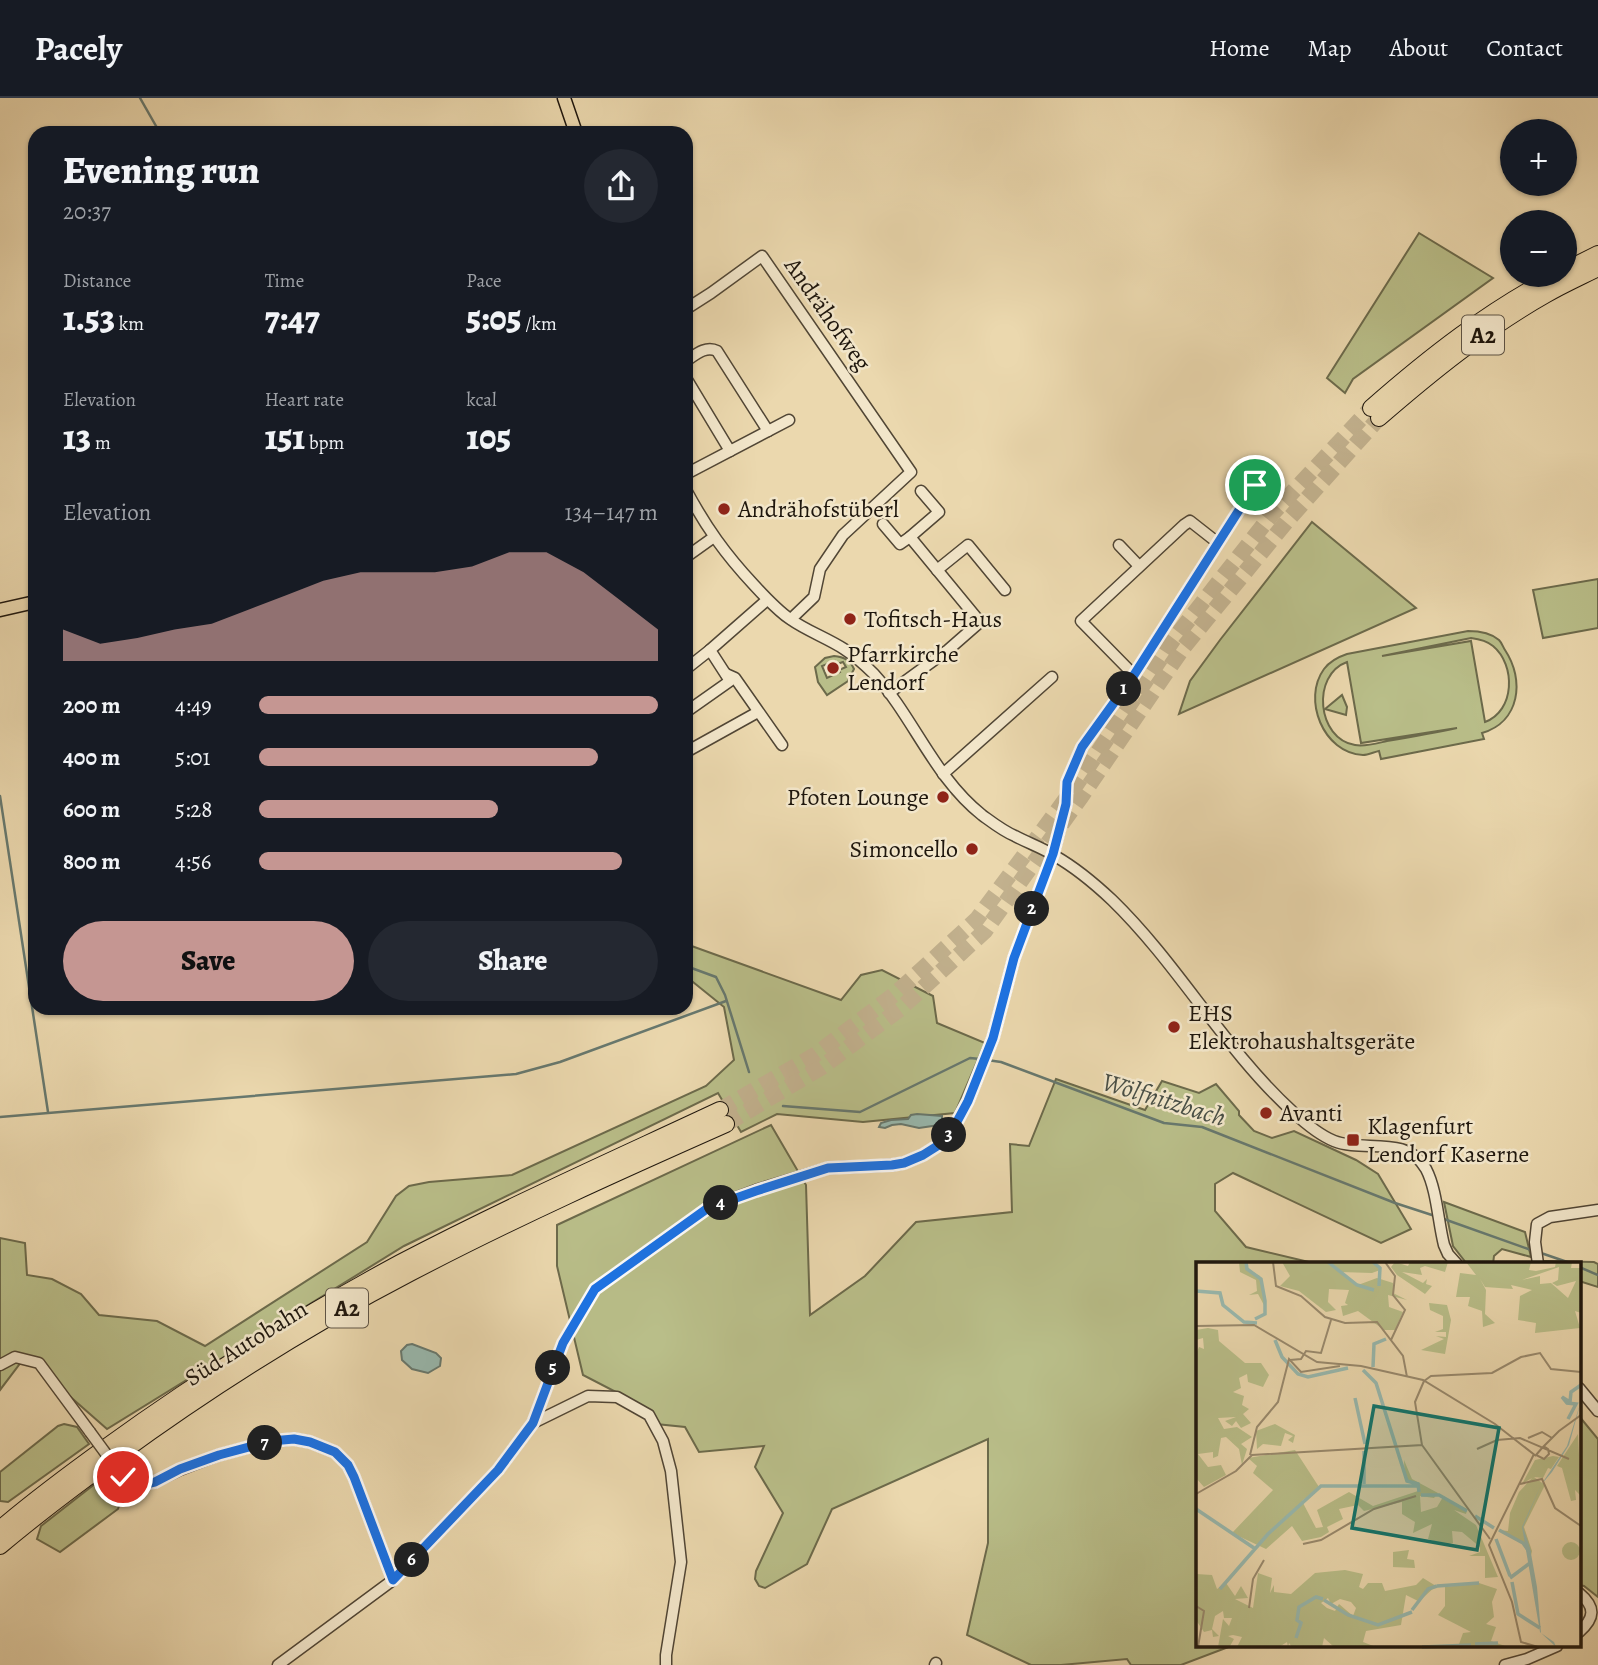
<!DOCTYPE html>
<html lang="en">
<head>
<meta charset="utf-8">
<style>
	body { margin:0; font-family:Alegreya,serif; background:#242831; color:#f1f3f6; height:100vh; display:flex; flex-direction:column; font-size:26px; white-space:nowrap }
	* { box-sizing:border-box; margin:0 }
	p { font-size:23px; color:#9ea1a6 }
	.icon { flex:none; width:38px; height:38px; fill:none; stroke:currentColor; stroke-width:2; stroke-linecap:round; stroke-linejoin:round }
	.map { position:relative; flex:1; overflow:hidden }
	.details { position:absolute; left:28px; top:28px; width:665px; height:889px; display:flex; flex-direction:column; background:#171b24; border-radius:21px; box-shadow:0 2px 5px #0004 }
	.details>* { flex:none }
	.buttons { position:absolute; left:1500px; top:21px; display:grid; gap:14px }
	.buttons a { display:grid; place-items:center; width:77px; height:77px; border-radius:50%; background:#171b24; box-shadow:0 2px 5px #0004; font-size:35px }
	.pin { position:absolute; display:grid; place-items:center; width:60px; height:60px; color:#fff; margin:-30px; border:4px solid #fff; border-radius:50%; box-shadow:0 2px 7px #0007 }
	.km { position:absolute; width:35px; height:35px; margin:-18px; border-radius:50%; background:#222; color:#fff; font-size:19px; line-height:35px; text-align:center }
	.round { display:grid; place-items:center; flex:none; width:74px; height:74px; border-radius:37px; background:#242831 }
	.summary { display:flex; align-items:center; justify-content:space-between; height:119px; padding:0 35px }
	h1 { font-size:38px; font-weight:800; line-height:52px }
	.figures { display:grid; grid-template-columns:repeat(3,1fr); gap:10px; height:119px; padding:7px 35px }
	.figures div { display:grid; align-content:center }
	.figures b { font-size:35px; font-weight:800 }
	.figures small { font-size:19px; font-weight:400 }
	.figures p { font-size:19px }
	.chart { height:196px; padding:14px 35px }
	.chart p { display:flex; justify-content:space-between }
	.chart svg { width:100%; height:126px; margin-top:7px; fill:#c59692; opacity:.7 }
	.action { display:flex; gap:14px; margin-top:auto; padding:14px 35px }
	.action a { flex:1; height:80px; border-radius:42px; background:#c59692; color:#111; font-size:28px; font-weight:800; line-height:80px; text-align:center }
	.action a+a { background:#242831; color:#f1f3f6 }
	ul { padding:0 35px; list-style:none; font-size:23px }
	li { display:grid; grid-template-columns:112px 84px 1fr; align-items:center; height:52px }
	li i { height:18px; border-radius:9px; background:#c59692 }
	header { display:flex; align-items:center; gap:42px; box-sizing:border-box; height:98px; padding:0 35px; background:#171b24; border-bottom:2px solid #363941 }
	header strong { font-size:33px }
	nav { display:flex; gap:38px; margin-inline-start:auto; font-size:24px }
	.map>svg:first-child { display:block }
	.green { fill:#b9be89; stroke:#6c6a4b; stroke-width:2; fill-rule:evenodd }
	.water { fill:#98b9af; stroke:#67786e; stroke-width:2 }
	.lines { fill:none; stroke-linecap:round; stroke-linejoin:round }
	.stream { stroke:#67786e; stroke-width:2.5 }
	.highway-tunnel { stroke:#c2b18e; stroke-width:16; stroke-dasharray:16 8; stroke-linecap:butt }
	.minor-casing { stroke:#514635; stroke-width:13 }
	.major-casing { stroke:#1e160d; stroke-width:15 }
	.highway-casing { stroke:#1e160d; stroke-width:18 }
	.minor { stroke:#f2e6ca; stroke-width:10 }
	.major { stroke:#ebd8ae; stroke-width:12 }
	.highway { stroke:#ebd8ae; stroke-width:16 }
	.minor-bridge-casing { stroke:#514635; stroke-width:13; stroke-linecap:butt }
	.minor-bridge { stroke:#f2e6ca; stroke-width:10 }
	.route-casing { stroke:#fff; stroke-width:14 }
	.route { stroke:#1a73e8; stroke-width:9 }
	.poi-dot { fill:#8f2418; stroke:#f2e6ca; stroke-width:2.5 }
	.labels { text-anchor:middle; stroke-width:5; stroke-linejoin:round; paint-order:stroke }
	.shield { fill:#f2e6ca; stroke:#5e5446; stroke-width:2 }
	.shield-label { font-size:23px; font-weight:bold; fill:#1e160d }
	.street-label { font-size:24px; fill:#1e160d; stroke:#f2e6ca }
	.poi-label { font-size:24px; fill:#1e160d; stroke:#f2e6ca; text-anchor:start }
	.water-label { font-size:26px; font-style:italic; fill:#494f46; stroke:#f2e6ca }
	.inset-river { fill:none; stroke:#98b9af; stroke-width:3.5 }
	.inset-road { fill:none; stroke:#998a6e; stroke-width:2 }
	.view { fill:#0f766e; fill-opacity:0.15; stroke:#0f766e; stroke-width:3.5 }
	.inset-edge { fill:none; stroke:#1e160d; stroke-width:3.5 }
</style>
</head>
<body>
<header>
<strong>Pacely</strong>
<nav><a>Home</a><a>Map</a><a>About</a><a>Contact</a></nav>
</header>
<div class="map">
<svg width="1598" height="1567" viewBox="0 0 1598 1567">
	<rect width="100%" height="100%" fill="#ebd8ae"/>
	<filter id="stains"><feTurbulence type="fractalNoise" baseFrequency=".00286" numOctaves="4"/><feColorMatrix values="0 0 0 0 .2 0 0 0 0 .09 0 0 0 0 .02 0 0 0 .5 -.17"/></filter>
	<radialGradient id="worn" r=".72"><stop offset=".6" stop-color="#630" stop-opacity="0"/><stop offset="1" stop-color="#630" stop-opacity=".3"/></radialGradient>
	<g class="green">
		<path d="M1419,135L1493,180L1353,281L1345,295L1327,280Z"/>
		<path d="M1312,424L1416,510L1179,616L1190,583L1220,542Z"/>
		<path d="M1598,481V530L1543,540L1533,492Z"/>
		<path d="M1468,533C1478,533 1491,535 1499,542C1502,545 1503,549 1505,552C1525,582 1520,624 1482,635L1484,641L1381,661L1379,653C1374,654 1368,657 1363,657C1323,655 1302,601 1324,571C1330,563 1338,559 1347,556ZM1471,540C1479,541 1487,543 1493,548C1516,567 1515,613 1485,624L1471,543L1382,558ZM1347,564L1361,645L1457,630C1434,635 1411,639 1387,643C1378,645 1365,649 1355,647C1317,641 1311,577 1347,564Z"/>
		<path d="M834,558C844,559 850,562 854,571L848,583L827,597L818,584L815,569L825,560ZM835,563L837,566L843,564L846,569L839,572L840,574L827,580L822,568Z"/>
		<path d="M1342,597L1347,609L1346,617L1325,611Z"/>
		<path d="M686,846L841,902L861,877L882,872L933,898L937,925L985,945L955,1015L863,1024L777,1016L741,1034L718,995L404,1148L107,1331L25,1259L0,1292V1140L25,1145L27,1177L52,1181L81,1196L99,1217L157,1223L205,1248L367,1144L396,1098L409,1088L429,1084L512,1077L706,988L734,962L724,909L688,880H686Z"/>
		<path d="M1056,981L1145,1012L1162,983L1199,995L1216,986L1239,1013V1017L1254,1033L1272,1040L1294,1033L1356,1062L1378,1076L1411,1131L1381,1145L1233,1075L1215,1086V1113L1246,1149L1313,1165L1342,1166H1197V1548H1231L1181,1567H1131L1127,1561L1061,1567H1031L967,1537L988,1445V1341L832,1411L807,1466L765,1490L759,1488L755,1481L756,1473L783,1415L755,1369L764,1348L699,1354L685,1329L656,1326L645,1309L583,1277L557,1168V1127L771,1027L806,1087L810,1217L865,1178L916,1124L1012,1114L1010,1046L1029,1048Z"/>
		<path d="M1444,1104L1525,1134L1531,1159L1502,1151L1494,1158L1493,1166H1467L1453,1148Z"/>
		<path d="M1542,1163L1594,1164L1598,1166V1189L1579,1183V1166H1543Z"/>
		<path d="M1579,1318L1598,1341V1499L1584,1488L1579,1487Z"/>
		<path d="M64,1326L77,1329L89,1346L8,1404L0,1403V1374L58,1328Z"/>
		<path d="M105,1378H113L122,1387V1398L118,1411L60,1454L37,1441L41,1428Z"/>
	</g>
	<g class="water">
		<path d="M917,1016L942,1018V1022L939,1027L919,1030L901,1026L892,1027L885,1030L879,1029L881,1025L891,1022L908,1021L911,1017Z"/>
		<path d="M412,1246L436,1255L441,1260L440,1268L428,1275L412,1271L402,1262L401,1253L407,1247Z"/>
	</g>
	<g class="lines">
		<g class="stream">
			<path d="M140,0L160,35"/>
			<path d="M0,698L48,1014"/>
			<path d="M686,868L716,879L725,897L749,974"/>
			<path d="M987,962L1001,964L1164,1025L1202,1029L1395,1105L1435,1118"/>
			<path d="M783,1008L860,1014L970,960L980,961"/>
			<path d="M0,1019L516,976L560,964L726,903"/>
			<path d="M1441,1120L1531,1152"/>
			<path d="M1541,1155L1573,1166"/>
			<path d="M1579,1169L1598,1177"/>
		</g>
		<g class="highway-tunnel">
			<path d="M720,1012L815,957L895,896L977,821L1074,690L1173,542L1273,415L1371,310"/>
			<path d="M726,1026L822,969L900,911L985,833L1081,699L1183,550L1287,423L1379,320"/>
		</g>
		<defs>
			<g id="minor">
				<path d="M686,211L711,195L762,158L911,374L843,437L820,471L814,499L791,521"/>
				<path d="M686,263C695,257 706,247 717,253L768,333"/>
				<path d="M686,280L730,353"/>
				<path d="M686,376L789,322"/>
				<path d="M686,392C706,429 725,456 754,487C765,499 777,512 790,521C807,533 827,540 844,551C855,558 865,567 874,576C914,620 934,679 982,717C993,725 1003,733 1015,738C1028,745 1043,750 1055,758C1076,770 1095,786 1112,802C1179,867 1224,951 1293,1014C1305,1025 1319,1037 1334,1043C1364,1055 1406,1036 1426,1071C1437,1092 1438,1124 1444,1147L1448,1156L1457,1166"/>
				<path d="M883,426L900,446L910,439"/>
				<path d="M1119,447L1139,468"/>
				<path d="M686,459L714,439"/>
				<path d="M937,472L968,447L1005,492"/>
				<path d="M686,571L710,552"/>
				<path d="M726,576L735,580L782,647"/>
				<path d="M1134,577L1081,523L1184,427L1190,423L1218,445"/>
				<path d="M889,595L948,552L980,524L910,439L939,414L921,393"/>
				<path d="M686,614L730,583L710,552L767,502"/>
				<path d="M686,654L758,614"/>
				<path d="M943,676L1052,579"/>
				<path d="M1538,1166L1535,1144L1537,1126L1550,1119L1598,1112"/>
				<path d="M0,1267L15,1259L39,1265L90,1334"/>
				<path d="M1579,1290L1598,1313"/>
				<path d="M533,1325L563,1245L595,1191L708,1110L756,1092L828,1070L892,1067L904,1065L923,1057L942,1045L953,1031L968,1003L993,940L1014,860L1053,756L1066,706L1067,684L1082,649L1134,577L1260,379"/>
				<path d="M123,1379L131,1389L155,1384L180,1372L219,1357L271,1343L294,1341L310,1344L335,1354L348,1367L354,1379L393,1482"/>
				<path d="M1579,1495C1596,1509 1595,1520 1579,1534"/>
				<path d="M278,1567L393,1482L498,1372L533,1325L588,1298L617,1299L649,1317L663,1343L671,1373L681,1464L666,1557V1567"/>
				<path d="M935,1567L936,1565"/>
				<path d="M1505,1567L1527,1561L1557,1548"/>
			</g>
			<g id="major">
				<path d="M564,0L576,35"/>
				<path d="M0,512L35,504"/>
			</g>
			<g id="highway">
				<path d="M1564,173L1598,156"/>
				<path d="M1371,310C1429,259 1489,212 1557,177"/>
				<path d="M1379,320C1431,275 1485,231 1545,197C1562,187 1580,179 1598,170"/>
				<path d="M0,1431C34,1402 69,1376 105,1350C199,1282 298,1220 400,1165C505,1110 613,1062 720,1012"/>
				<path d="M0,1448C38,1416 78,1386 118,1357C210,1290 308,1228 410,1175C513,1121 620,1073 726,1026"/>
			</g>
		</defs>
		<use href="#minor" class="minor-casing"/>
		<use href="#major" class="major-casing"/>
		<use href="#highway" class="highway-casing"/>
		<use href="#minor" class="minor"/>
		<use href="#major" class="major"/>
		<use href="#highway" class="highway"/>
		<defs>
			<path id="minor-bridge" d="M90,1334L123,1379"/>
		</defs>
		<use href="#minor-bridge" class="minor-bridge-casing"/>
		<use href="#minor-bridge" class="minor-bridge"/>
	</g>
	<g class="lines">
		<defs>
			<path id="route" d="M123,1379L131,1389L155,1384L180,1371L219,1357L271,1343L294,1341L310,1344L335,1354L348,1367L354,1379L393,1482L498,1372L533,1325L563,1245L595,1191L708,1110L756,1093L828,1070L892,1067L904,1065L923,1057L942,1045L953,1031L968,1003L993,940L1014,860L1053,756L1066,706L1067,684L1082,649L1134,577L1255,387"/>
		</defs>
		<use href="#route" class="route-casing"/>
		<use href="#route" class="route"/>
	</g>
	<g class="poi-dot">
		<circle cx="724" cy="411" r="7"/>
		<circle cx="850" cy="521" r="7"/>
		<circle cx="833" cy="570" r="7"/>
		<circle cx="943" cy="699" r="7"/>
		<circle cx="972" cy="751" r="7"/>
		<circle cx="1174" cy="929" r="7"/>
		<circle cx="1266" cy="1015" r="7"/>
		<rect x="1346" y="1035" width="14" height="14" rx="3.5"/>
	</g>
	<g class="labels">
		<g class="shield">
			<rect x="1462" y="217.5" width="42" height="39" rx="5"/>
			<rect x="326" y="1190.5" width="42" height="39" rx="5"/>
		</g>
		<g class="shield-label">
			<text x="1483" y="245">A2</text>
			<text x="347" y="1218">A2</text>
		</g>
		<g class="street-label">
			<text transform="translate(828 216) rotate(55)" y="8">Andrähofweg</text>
			<text transform="translate(246 1245) rotate(-32)" y="8">Süd Autobahn</text>
		</g>
		<g class="poi-label">
			<text x="738" y="419">Andrähofstüberl</text>
			<text x="864" y="529">Tofitsch-Haus</text>
			<text x="847" y="564">Pfarrkirche<tspan x="847" dy="28">Lendorf</tspan></text>
			<text x="929" y="707" text-anchor="end">Pfoten Lounge</text>
			<text x="958" y="759" text-anchor="end">Simoncello</text>
			<text x="1188" y="923">EHS<tspan x="1188" dy="28">Elektrohaushaltsgeräte</tspan></text>
			<text x="1280" y="1023">Avanti</text>
			<text x="1367" y="1036">Klagenfurt<tspan x="1367" dy="28">Lendorf Kaserne</tspan></text>
		</g>
		<g class="water-label">
			<text transform="translate(1164 1001) rotate(17)" y="9">Wölfnitzbach</text>
		</g>
	</g>
	<g transform="translate(1196 1164)">
		<rect width="385" height="385" fill="#ebd8ae"/>
		<path d="M43,0H51L50,7L64,14L69,45L62,32L53,33L61,29L60,18L44,10ZM86,0H180L184,8L176,11L144,10L162,23L181,16L197,21V31L211,38L192,33L193,45L207,50L199,68H188L162,49L147,54L145,44L152,43L149,41L153,28L133,27L132,40L140,48L130,50L103,29L84,24L94,14ZM199,0L212,4L214,0H252L249,10L229,4L224,6L226,13L206,10L227,21L231,17L230,22L236,24L229,32L201,13L195,5ZM270,0H335L333,8L340,9L359,5L360,0H376L375,6H385V51L379,49L384,66L339,71L340,61L322,58L324,34L336,28L315,23L317,27L289,25L284,17L290,28L289,52L299,61L287,65L286,49L272,44L274,35H260L264,11L280,13ZM363,5L362,18L356,21L361,24L380,19L372,36L355,21L344,22V14L326,18ZM233,41L251,43L255,58L249,92L225,88L248,77L240,74L250,75V70H239L247,67V54L234,48ZM12,66L22,68L23,79L49,101H65L73,113L67,125L52,120L51,112L43,116L45,126L37,130L48,134L46,143L53,147L47,152L55,161L45,166L40,159L36,164L29,159L40,155L22,156L28,167L41,165L56,175L45,182L51,187L46,203L43,187L30,175L25,176L22,194L17,196V190L2,192L12,205L25,203L30,213L8,225L0,216V92L3,85L8,87L7,76L0,78V68ZM79,162L99,173L97,181L92,178L97,174L89,171L85,184L67,182L61,187L60,169ZM382,172L385,234L379,228L380,238L375,239L366,206L361,204ZM99,188L123,225L106,239L120,266L127,265L121,248L153,230L177,244L222,229L220,222L209,219L208,198L216,217L242,231L238,236L224,234L225,250L241,245L247,235L271,247L270,252L258,248L280,263L302,315L289,316V294H273L284,290V285L266,270L256,269L257,281L248,283L232,277L236,262L217,271L219,260L206,252V240L168,249L162,243L143,247L147,257L131,265L133,270L125,275L106,279L96,264L70,287L36,271L77,228L57,211L61,204L52,196ZM357,194L363,195L355,207L352,206L347,216L338,215L349,223L328,265L336,289L333,302L330,284L302,268L312,269L314,251L323,230L336,216L326,222L339,198ZM366 289a9 9 0 1 1 18 0a9 9 0 1 1-18 0ZM213,288L211,297L218,298L219,306L197,305V290ZM149,308L167,312L163,325L167,327L172,321H186L189,329L220,323L227,316L240,324L218,344L222,339L210,333L205,363L170,369L167,380L180,385H138L128,376L126,385H96L93,381L92,385L91,380L83,385H41L46,375L37,373L32,374L38,377L34,384L22,385L27,357L33,364L36,356H28L27,349L19,354L16,367L23,374L17,375L16,368L8,370L0,358V312L16,313L21,327L30,321L39,334L45,324L52,336L39,337L57,346L62,311L76,316L74,331L78,323V330L95,332L119,311ZM132,336L135,342L144,337L155,340L160,346L157,354L143,342L139,349L131,346L125,341ZM283,321L301,327L296,340L298,355L290,362L300,365L295,379L312,385H262L267,371L275,370L242,353L249,344V325Z" fill="#b9be89" fill-rule="evenodd"/>
		<path d="M385,139L373,183L356,210L345,223L327,265L334,286L341,325L345,371L358,380L360,385L344,370L326,265L345,223L371,184Z" fill="#98b9af"/>
		<path class="inset-river" d="M50,0L51,7L65,17L69,39V52L59,57M132,0L161,23L178,28M177,0L184,6L183,24M0,29L24,31L27,43L48,60L61,61M79,78L86,95L102,112L112,115L152,106M177,105L178,82L190,77M167,108L180,121L211,219L222,222L223,230M159,136L169,182M372,157L380,142L371,141L366,135L374,140L375,130L385,123M168,222V189M225,233H243L271,249M0,247L58,286M279,254L298,266M303,268L327,281L334,291M300,277L314,314M314,316L334,301M316,320L322,352L344,366M241,324L283,321M24,327L72,272L125,224H222M128,338L152,353L182,363L216,350M216,348L232,327L241,324M100,376L105,361L101,358L103,345L120,335L127,337M279,382L302,381M226,385L275,383"/>
		<path class="inset-road" d="M77,0L80,24L105,34L129,55L149,61L181,60L207,94L211,115M189,0L199,14L197,33L209,48L195,78M0,64L58,63L121,100L165,104L227,118L299,162L340,194M94,98L105,97L110,89L125,91L135,58M228,119L235,114L296,111L325,95L344,91L355,107L385,110M332,176L346,170L356,176M226,183L294,277M348,184L349,185L352,187L353,192L348,197L340,193L346,186L363,169L385,153M281,187L301,178L324,176L373,197M338,192L293,283L316,340L325,380L342,385M54,193L61,165L82,140L93,97L105,110L144,104M324,222L346,217L359,246L385,264M0,232L40,209L56,193L226,183L219,140L228,119M107,282L125,278L178,247L220,234M0,344L8,349L2,385M53,346L57,317L68,298"/>
		<path class="view" d="M178,144L303,166L281,288L156,266Z"/>
		<rect width="385" height="385" class="inset-edge"/>
	</g>
	<rect width="100%" height="100%" filter="url(#stains)"/>
	<rect width="100%" height="100%" fill="url(#worn)"/>
</svg>
<div class="buttons">
<a>+</a>
<a>−</a>
</div>
<div class="pin" style="left:1255px;top:387px;background:#1e9e55"><svg class="icon" aria-label="arrive" viewBox="0 0 24 24"><path d="M6 21V4h12l-3 4 3 4H6"/></svg></div>
<div class="pin" style="left:123px;top:1379px;background:#d93025"><svg class="icon" aria-label="check" viewBox="0 0 24 24"><path d="M5 12l5 5 9-10"/></svg></div>
<b class="km" style="left:1124px;top:591px">1</b>
<b class="km" style="left:1032px;top:811px">2</b>
<b class="km" style="left:949px;top:1037px">3</b>
<b class="km" style="left:721px;top:1105px">4</b>
<b class="km" style="left:553px;top:1270px">5</b>
<b class="km" style="left:412px;top:1462px">6</b>
<b class="km" style="left:265px;top:1345px">7</b>
<section class="details">
<div class="summary"><div><h1>Evening run</h1><p>20:37</p></div><a class="round"><svg class="icon" aria-label="share" viewBox="0 0 24 24"><path d="M12 15V3M7 8l5-5 5 5M5 13v7h14v-7"/></svg></a></div>
<div class="figures">
<div><p>Distance</p><b>1.53<small> km</small></b></div>
<div><p>Time</p><b>7:47</b></div>
<div><p>Pace</p><b>5:05<small> /km</small></b></div>
</div>
<div class="figures">
<div><p>Elevation</p><b>13<small> m</small></b></div>
<div><p>Heart rate</p><b>151<small> bpm</small></b></div>
<div><p>kcal</p><b>105</b></div>
</div>
<div class="chart"><p><span>Elevation</span>134–147 m</p>
<svg viewBox="0 0 160 44" preserveAspectRatio="none"><path d="M0 44V33L10 38L20 36L30 33L40 31L50 26L60 21L70 16L80 13L90 13L100 13L110 11L120 6L130 6L140 13L150 23L160 33V44z"/></svg>
</div>
<ul>
<li><b>200 m</b>4:49<i style="width:100%"></i></li>
<li><b>400 m</b>5:01<i style="width:85%"></i></li>
<li><b>600 m</b>5:28<i style="width:60%"></i></li>
<li><b>800 m</b>4:56<i style="width:91%"></i></li>
</ul>
<div class="action"><a>Save</a><a>Share</a></div>
</section>
</div>
</body>
</html>
